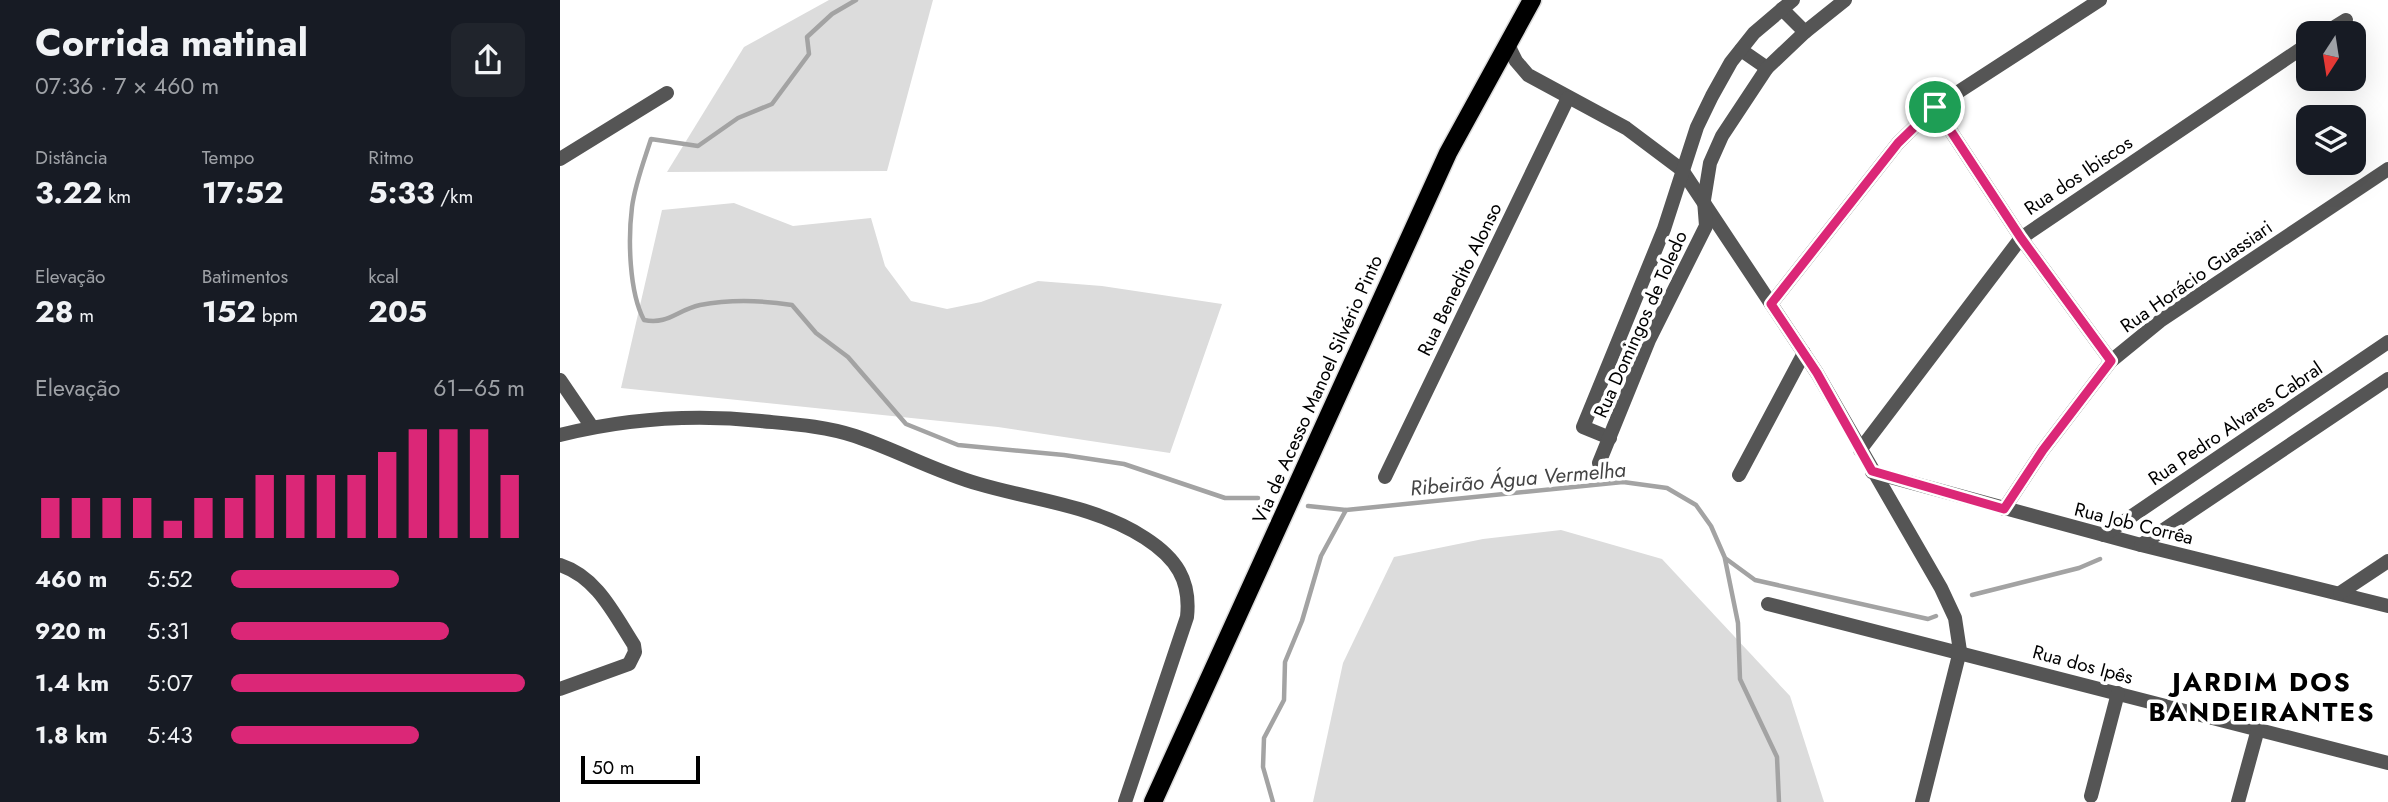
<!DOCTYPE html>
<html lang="pt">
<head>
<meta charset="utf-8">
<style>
	body { margin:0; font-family:Jost,sans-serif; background:#20242c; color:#f1f3f6; height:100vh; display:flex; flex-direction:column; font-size:26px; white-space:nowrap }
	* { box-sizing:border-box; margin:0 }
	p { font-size:23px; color:#9ea1a6 }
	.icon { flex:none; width:38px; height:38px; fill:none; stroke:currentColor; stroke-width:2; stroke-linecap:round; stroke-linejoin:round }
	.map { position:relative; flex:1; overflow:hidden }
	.drawer { display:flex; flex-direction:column; background:#171b24; width:560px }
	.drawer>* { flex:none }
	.needle { width:46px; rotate:192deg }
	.tools { position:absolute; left:1736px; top:21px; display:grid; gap:14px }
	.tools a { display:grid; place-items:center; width:70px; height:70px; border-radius:14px; background:#171b24; box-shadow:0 7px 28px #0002; font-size:35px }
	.scale { position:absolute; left:21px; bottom:18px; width:119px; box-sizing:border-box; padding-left:7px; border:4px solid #000; border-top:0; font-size:19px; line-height:24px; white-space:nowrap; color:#000; -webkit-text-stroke:5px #fff; paint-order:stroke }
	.pin { position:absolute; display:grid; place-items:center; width:60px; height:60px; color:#fff; margin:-30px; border:4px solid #fff; border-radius:50%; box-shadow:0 2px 7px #0007 }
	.round { display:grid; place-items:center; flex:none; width:74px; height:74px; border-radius:14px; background:#20242c }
	.overview { display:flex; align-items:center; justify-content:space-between; height:119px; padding:0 35px }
	h1 { font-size:38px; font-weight:700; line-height:52px }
	.figures { display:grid; grid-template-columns:repeat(3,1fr); gap:10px; height:119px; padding:7px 35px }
	.figures div { display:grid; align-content:center }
	.figures b { font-size:30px; font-weight:700 }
	.figures small { font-size:19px; font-weight:400 }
	.figures p { font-size:19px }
	.chart { height:196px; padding:14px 35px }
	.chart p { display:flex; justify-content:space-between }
	.chart svg { width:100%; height:126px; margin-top:7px; stroke:#db2777; stroke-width:6 }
	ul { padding:0 35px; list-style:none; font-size:23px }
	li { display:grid; grid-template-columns:112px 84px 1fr; align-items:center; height:52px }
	li i { height:18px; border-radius:9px; background:#db2777 }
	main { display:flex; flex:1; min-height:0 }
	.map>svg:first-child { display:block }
	.green { fill:#dcdcdc }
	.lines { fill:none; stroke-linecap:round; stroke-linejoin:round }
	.stream { stroke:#a3a3a3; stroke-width:4.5 }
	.primary-casing { stroke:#dbdbdb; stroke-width:21 }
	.minor { stroke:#555; stroke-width:14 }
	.primary { stroke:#000; stroke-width:18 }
	.route-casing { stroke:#fff; stroke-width:14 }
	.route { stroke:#db2777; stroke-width:9 }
	.labels { text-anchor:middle; stroke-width:7; stroke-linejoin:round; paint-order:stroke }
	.street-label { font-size:19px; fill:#000; stroke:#fff }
	.water-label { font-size:21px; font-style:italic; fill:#444; stroke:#fff }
	.district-label { font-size:26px; font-weight:bold; letter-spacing:2px; fill:#000; stroke:#fff }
</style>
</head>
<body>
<main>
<section class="drawer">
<div class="overview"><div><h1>Corrida matinal</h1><p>07:36 · 7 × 460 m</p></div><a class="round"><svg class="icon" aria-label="share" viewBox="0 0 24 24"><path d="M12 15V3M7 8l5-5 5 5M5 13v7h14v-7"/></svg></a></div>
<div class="figures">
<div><p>Distância</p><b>3.22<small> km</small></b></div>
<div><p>Tempo</p><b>17:52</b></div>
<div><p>Ritmo</p><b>5:33<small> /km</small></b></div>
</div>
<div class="figures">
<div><p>Elevação</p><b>28<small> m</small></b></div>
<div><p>Batimentos</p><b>152<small> bpm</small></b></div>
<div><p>kcal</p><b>205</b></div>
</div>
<div class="chart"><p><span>Elevação</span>61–65 m</p>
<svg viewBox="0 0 160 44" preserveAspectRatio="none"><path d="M5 44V30M15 44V30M25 44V30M35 44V30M45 44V38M55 44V30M65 44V30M75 44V22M85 44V22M95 44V22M105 44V22M115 44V14M125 44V6M135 44V6M145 44V6M155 44V22"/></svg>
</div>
<ul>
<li><b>460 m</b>5:52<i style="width:57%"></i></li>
<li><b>920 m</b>5:31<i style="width:74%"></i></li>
<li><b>1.4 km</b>5:07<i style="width:100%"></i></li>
<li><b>1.8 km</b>5:43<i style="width:64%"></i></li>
</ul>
</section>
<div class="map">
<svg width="1828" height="802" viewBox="0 0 1828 802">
	<rect width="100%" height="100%" fill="#fff"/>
	<g class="green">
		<path d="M269,0H373L327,171L107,172L184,47Z"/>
		<path d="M174,203L233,226L311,218L325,266L351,301L387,309L421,302L478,281L542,286L662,304L610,453L438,427L61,388L102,210Z"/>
		<path d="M1001,530L1102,559L1230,696L1264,802H753L783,663L834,557L923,539Z"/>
	</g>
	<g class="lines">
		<g class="stream">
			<path d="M296,0L272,14L247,37L249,54L212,104L178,118L138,146L91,139C84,161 75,184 72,207C68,239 69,292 84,320C108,325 117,310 140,305C172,299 200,300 232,305L256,333L288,357L346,424L398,445L504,455L564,464L665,498H698"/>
			<path d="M748,506L786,510L1063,482L1107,488L1136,505L1151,526L1165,558L1195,580L1368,619L1376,616"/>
			<path d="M1165,559L1178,623L1180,679L1217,757L1219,802"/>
			<path d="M1412,595L1519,568L1540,559"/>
			<path d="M713,802L703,767L704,738L724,700L725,662L742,621L761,556L786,510"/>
		</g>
		<defs>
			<path id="primary" d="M593,802L888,153L972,0"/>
		</defs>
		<use href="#primary" class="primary-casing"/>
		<g class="minor">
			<path d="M1222,9L1245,32"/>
			<path d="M1765,33L1786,20"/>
			<path d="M947,43L956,61L968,75L1066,128L1122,170L1257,373L1381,588L1395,618L1400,651L1362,802"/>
			<path d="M1181,50L1207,68"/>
			<path d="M1375,107L1461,238L1551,361"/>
			<path d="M0,159L107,93"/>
			<path d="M1211,304L1338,143L1375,107L1540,0"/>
			<path d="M0,380L32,427"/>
			<path d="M0,435C64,419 134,414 201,421C232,424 265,426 295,436C337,450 376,472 419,484C473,500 537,506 585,538C616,558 631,580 627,617L565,802"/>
			<path d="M1050,438L1023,427L1104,229L1137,127L1152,96L1171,62L1194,33L1233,0"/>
			<path d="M1300,450L1461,238L1748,44"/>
			<path d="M1039,463L1089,340L1146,226L1144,200L1150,163L1162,136L1207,68L1245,32L1285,0"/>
			<path d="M1312,472L1581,545L1828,606"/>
			<path d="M1179,475L1244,353"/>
			<path d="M825,477L1008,98"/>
			<path d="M1444,509L1483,450L1551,361L1600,321L1828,169"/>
			<path d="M1544,535L1828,342"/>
			<path d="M1581,545L1828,379"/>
			<path d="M0,565C37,577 54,614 74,645L75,652L69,664L0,689"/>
			<path d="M1780,593L1828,561"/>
			<path d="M1208,604L1828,763"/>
			<path d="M1531,796L1558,693"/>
			<path d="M1678,802L1698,729"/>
		</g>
		<use href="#primary" class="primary"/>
	</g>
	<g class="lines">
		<defs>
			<path id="route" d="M1375,107L1461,238L1551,361L1483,450L1444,509L1312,471L1257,373L1211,304L1338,143Z"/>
		</defs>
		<use href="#route" class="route-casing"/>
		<use href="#route" class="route"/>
	</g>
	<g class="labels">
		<g class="street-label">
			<text transform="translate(1518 175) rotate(-34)" y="7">Rua dos Ibiscos</text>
			<text transform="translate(1636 276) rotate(-35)" y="7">Rua Horácio Guassiari</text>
			<text transform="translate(899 279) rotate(-64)" y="7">Rua Benedito Alonso</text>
			<text transform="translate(1080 324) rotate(-66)" y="7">Rua Domingos de Toledo</text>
			<text transform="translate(757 389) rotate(-66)" y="7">Via de Acesso Manoel Silvério Pinto</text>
			<text transform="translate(1675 423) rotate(-34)" y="7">Rua Pedro Alvares Cabral</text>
			<text transform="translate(1574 523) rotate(14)" y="7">Rua Job Corrêa</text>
			<text transform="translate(1523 664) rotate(15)" y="7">Rua dos Ipês</text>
		</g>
		<g class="water-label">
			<text transform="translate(958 479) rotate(-5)" y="7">Ribeirão Água Vermelha</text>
		</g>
		<g class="district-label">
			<text x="1702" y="691">JARDIM DOS<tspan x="1702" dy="30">BANDEIRANTES</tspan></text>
		</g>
	</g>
</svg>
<div class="tools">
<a><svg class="needle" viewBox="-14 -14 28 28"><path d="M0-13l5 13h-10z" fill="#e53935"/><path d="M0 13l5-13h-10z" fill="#9ea1a6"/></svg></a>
<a><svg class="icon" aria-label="layers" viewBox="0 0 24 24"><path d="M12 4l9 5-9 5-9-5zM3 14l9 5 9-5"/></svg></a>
</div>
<div class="scale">50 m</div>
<div class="pin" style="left:1375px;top:107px;background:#1e9e55"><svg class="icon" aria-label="arrive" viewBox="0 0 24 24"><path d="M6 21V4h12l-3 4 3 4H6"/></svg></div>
</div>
</main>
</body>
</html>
